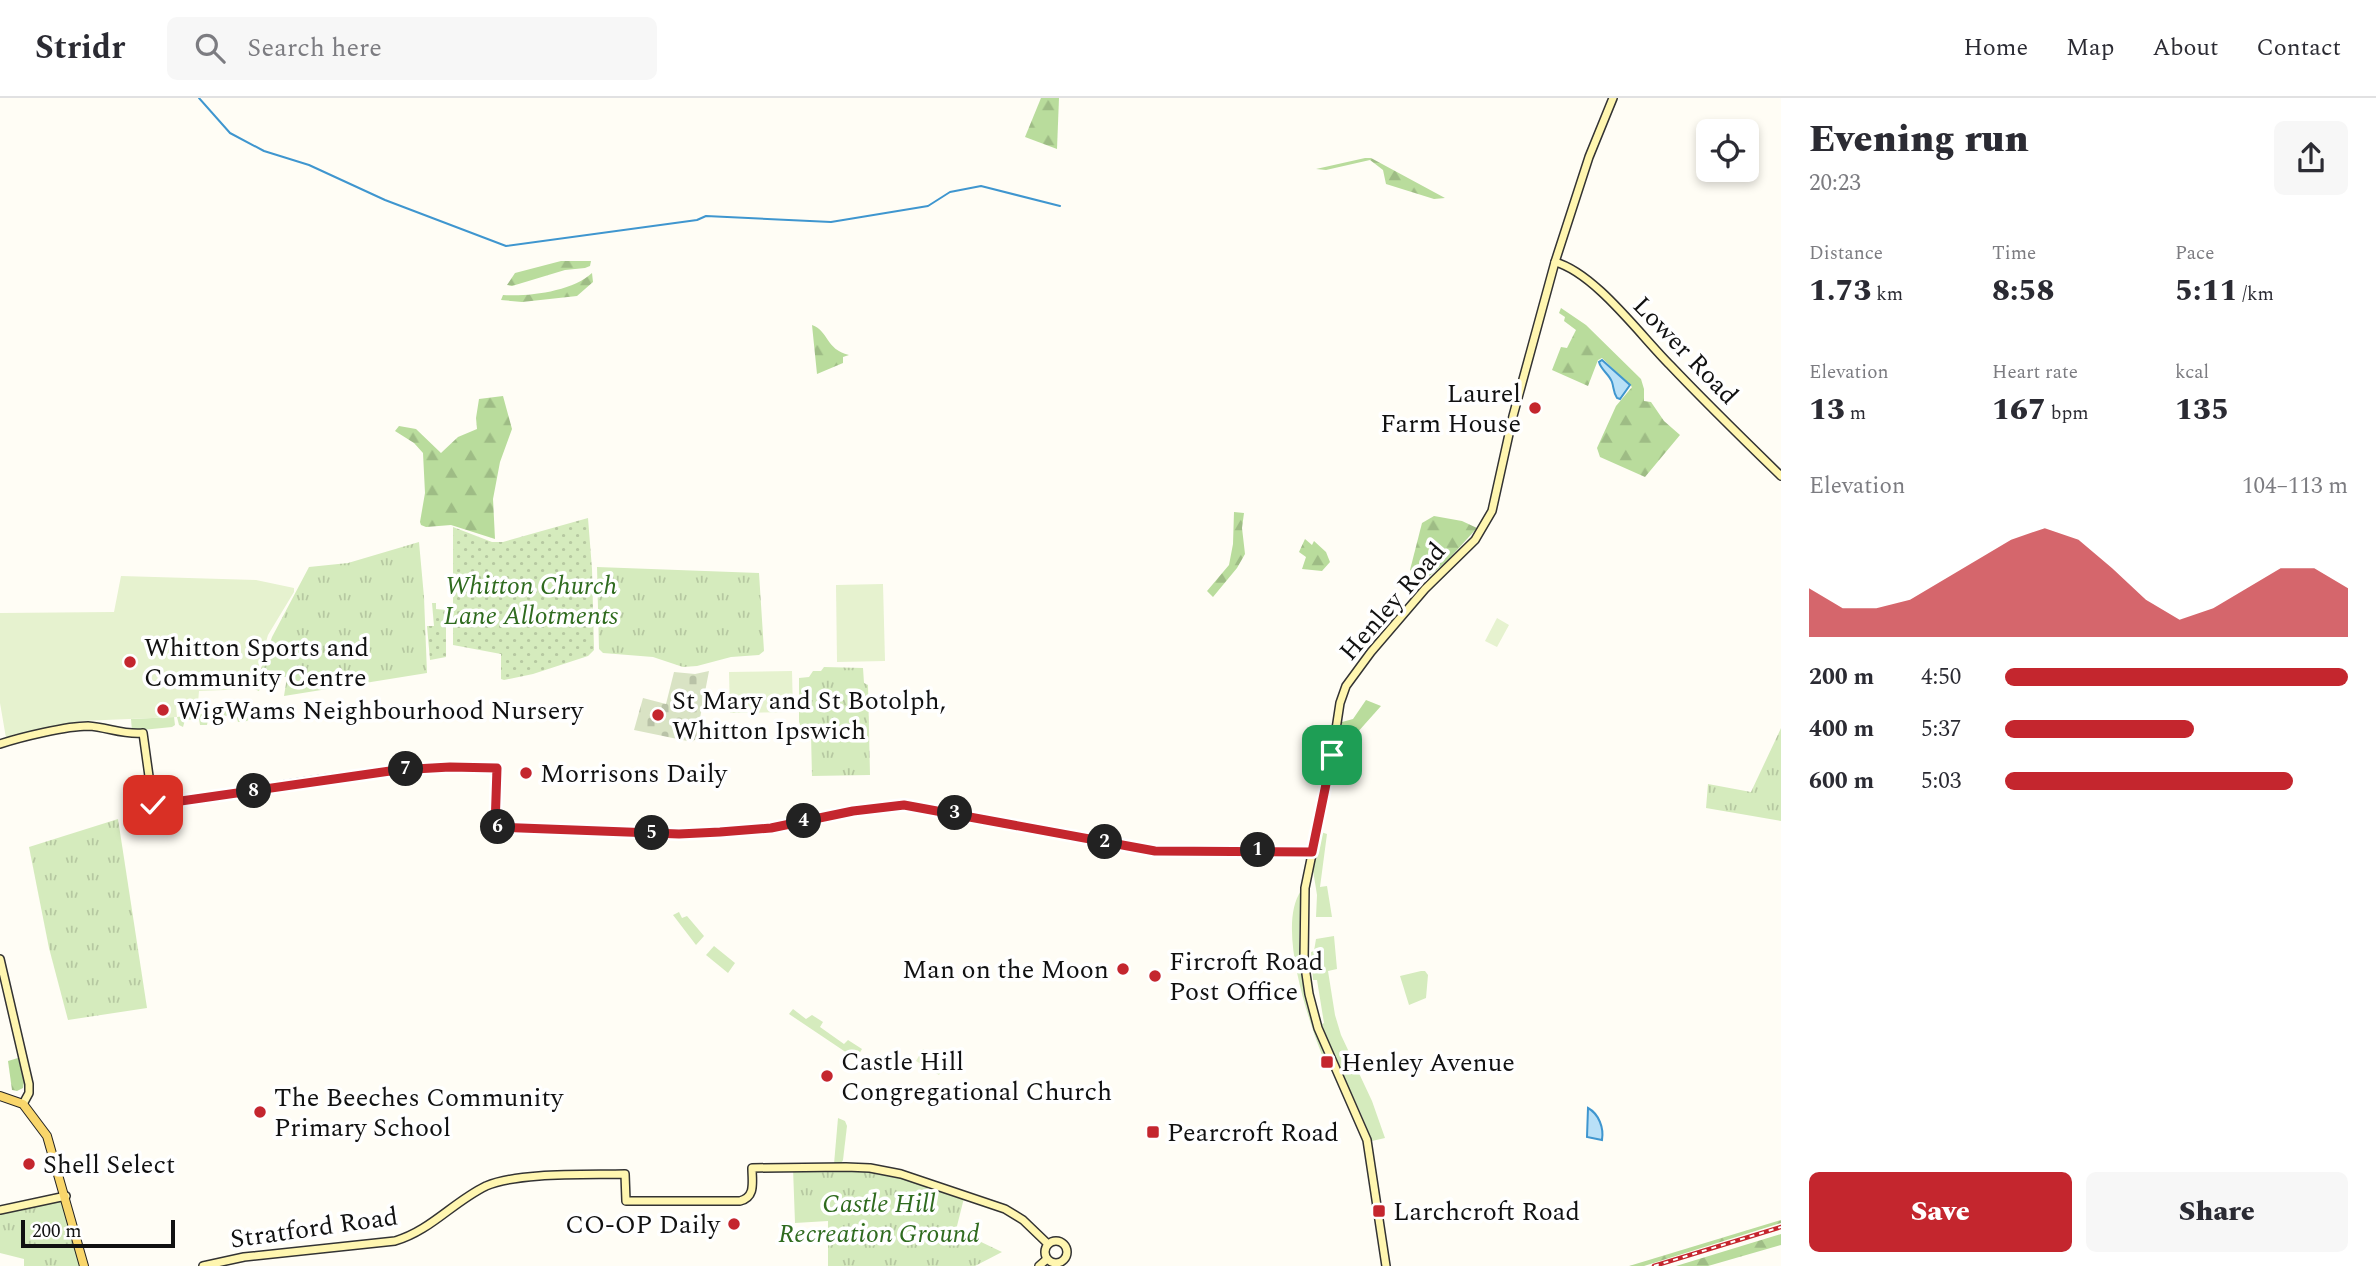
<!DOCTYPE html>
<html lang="en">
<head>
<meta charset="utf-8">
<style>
	body { margin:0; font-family:Spectral,serif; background:#f7f7f7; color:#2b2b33; height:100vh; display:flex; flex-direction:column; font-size:26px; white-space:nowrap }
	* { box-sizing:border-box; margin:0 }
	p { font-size:23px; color:#7c7c81 }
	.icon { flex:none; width:38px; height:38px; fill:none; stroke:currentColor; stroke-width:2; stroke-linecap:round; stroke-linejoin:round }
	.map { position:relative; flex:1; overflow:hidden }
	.drawer { display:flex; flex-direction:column; background:#fff; width:595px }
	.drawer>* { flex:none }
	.fabs { position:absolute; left:1696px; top:21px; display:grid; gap:14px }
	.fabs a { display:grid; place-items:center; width:63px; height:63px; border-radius:10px; background:#fff; box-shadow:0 4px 10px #0003; font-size:35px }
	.scale { position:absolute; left:21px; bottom:18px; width:154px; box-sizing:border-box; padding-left:7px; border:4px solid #111; border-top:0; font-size:19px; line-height:24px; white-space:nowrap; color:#111; -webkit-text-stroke:5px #fff; paint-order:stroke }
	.pin { position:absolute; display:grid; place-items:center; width:60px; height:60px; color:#fff; margin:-30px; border-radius:14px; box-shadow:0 4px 10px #0006 }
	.km { position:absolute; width:35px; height:35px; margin:-18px; border-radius:50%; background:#222; color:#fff; font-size:19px; line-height:35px; text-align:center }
	.round { display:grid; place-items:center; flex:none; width:74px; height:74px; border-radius:10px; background:#f7f7f7 }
	.overview { display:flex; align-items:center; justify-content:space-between; height:119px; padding:0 28px }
	h1 { font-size:38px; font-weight:800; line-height:52px }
	.stats { display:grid; grid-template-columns:repeat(3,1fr); gap:10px; height:119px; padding:7px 28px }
	.stats div { display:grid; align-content:center }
	.stats b { font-size:30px; font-weight:800 }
	.stats small { font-size:19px; font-weight:400 }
	.stats p { font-size:19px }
	.chart { height:196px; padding:14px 28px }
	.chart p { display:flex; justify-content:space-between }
	.chart svg { width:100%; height:126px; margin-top:7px; fill:#c4262e; opacity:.7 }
	.cta { display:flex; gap:14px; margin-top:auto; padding:14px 28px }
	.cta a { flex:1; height:80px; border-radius:10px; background:#c4262e; color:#fff; font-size:28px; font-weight:800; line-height:80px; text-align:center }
	.cta a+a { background:#f7f7f7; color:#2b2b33 }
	ul { padding:0 28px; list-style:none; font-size:23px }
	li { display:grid; grid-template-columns:112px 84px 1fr; align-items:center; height:52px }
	li i { height:18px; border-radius:9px; background:#c4262e }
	header { display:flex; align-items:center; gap:42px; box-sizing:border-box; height:98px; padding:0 35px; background:#fff; border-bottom:2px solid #e1e1e2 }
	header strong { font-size:33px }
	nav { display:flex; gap:38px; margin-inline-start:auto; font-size:24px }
	.search { width:490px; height:63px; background:#f7f7f7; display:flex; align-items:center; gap:18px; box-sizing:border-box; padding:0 24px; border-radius:10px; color:#7c7c81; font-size:26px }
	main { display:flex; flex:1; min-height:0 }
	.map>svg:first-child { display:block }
	.grass { fill:#d5ebbd }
	.forest { fill:url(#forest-firs) }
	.cemetery { fill:url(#cemetery-stones) }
	.park { fill:url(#park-tufts) }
	.garden { fill:url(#garden-dots) }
	.pitch { fill:#e6f2cf }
	.water { fill:#b9e0f7; stroke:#3f96cf; stroke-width:2 }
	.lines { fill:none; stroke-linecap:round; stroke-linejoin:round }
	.stream { stroke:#3f96cf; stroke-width:2 }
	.secondary-casing { stroke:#333; stroke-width:10 }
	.primary-casing { stroke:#222; stroke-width:10 }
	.secondary { stroke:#fff6b0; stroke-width:7 }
	.primary { stroke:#f9d66b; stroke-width:8 }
	.rail-casing { stroke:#c4262e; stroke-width:4.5 }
	.rail { stroke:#fff; stroke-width:2; stroke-dasharray:5; stroke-linecap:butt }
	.route-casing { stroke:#fff; stroke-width:14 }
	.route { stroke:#c4262e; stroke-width:9 }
	.poi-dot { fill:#c4262e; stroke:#fff; stroke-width:2.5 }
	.labels { text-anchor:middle; stroke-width:7; stroke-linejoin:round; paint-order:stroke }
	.street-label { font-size:26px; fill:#111; stroke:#fff }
	.poi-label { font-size:26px; fill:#111; stroke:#fff; text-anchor:start }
	.park-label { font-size:26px; font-style:italic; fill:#2f6b1f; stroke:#fff }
</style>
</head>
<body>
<header>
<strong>Stridr</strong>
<div class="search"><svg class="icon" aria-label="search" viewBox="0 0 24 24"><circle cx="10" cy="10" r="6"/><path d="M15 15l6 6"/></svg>Search here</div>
<nav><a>Home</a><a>Map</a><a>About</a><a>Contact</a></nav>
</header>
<main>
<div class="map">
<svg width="1781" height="1168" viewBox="0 0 1781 1168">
	<defs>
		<pattern id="forest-firs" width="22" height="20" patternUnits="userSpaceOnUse" patternTransform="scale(1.75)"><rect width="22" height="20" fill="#b9dc9c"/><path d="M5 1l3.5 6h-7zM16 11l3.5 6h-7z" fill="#9ebc85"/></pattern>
		<pattern id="cemetery-stones" width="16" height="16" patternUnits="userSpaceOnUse" patternTransform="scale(1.75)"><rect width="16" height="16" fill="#d9e3c4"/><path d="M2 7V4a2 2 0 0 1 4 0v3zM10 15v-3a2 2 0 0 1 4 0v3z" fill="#b9c2a7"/></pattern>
		<pattern id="park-tufts" width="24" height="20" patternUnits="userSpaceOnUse" patternTransform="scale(1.75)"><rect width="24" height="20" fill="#d5ebbd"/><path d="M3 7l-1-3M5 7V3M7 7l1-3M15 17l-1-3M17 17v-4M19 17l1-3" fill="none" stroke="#b6c8a1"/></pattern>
		<pattern id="garden-dots" width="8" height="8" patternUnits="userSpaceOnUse" patternTransform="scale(1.75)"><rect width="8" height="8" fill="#d5ebbd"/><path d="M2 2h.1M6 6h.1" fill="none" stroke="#b6c8a1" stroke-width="1.8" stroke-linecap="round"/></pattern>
	</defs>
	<rect width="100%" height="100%" fill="#fffdf5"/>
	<g class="grass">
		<path d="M249,610L250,620L247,623L238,624L236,617L222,618V625L214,626L213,621L220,620L219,615L201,618V622H208L207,627H200L199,621L185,622L183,629L179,627L177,619Z"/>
		<path d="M174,619L175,627L172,629L132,633L131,621Z"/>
		<path d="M1321,734L1327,736L1320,789L1327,788L1332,819H1316L1317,797L1313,772Z"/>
		<path d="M1301,793C1302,813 1298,834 1300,854C1302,891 1313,926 1326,961L1324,962C1309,925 1276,828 1301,793Z"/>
		<path d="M679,814L682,820L687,818L704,838L696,847L673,817Z"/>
		<path d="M1334,838L1337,871L1328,873L1335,917L1341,937L1372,1003L1385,1040L1372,1043C1358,1003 1335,967 1322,926L1324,925L1317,882H1313L1311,854L1314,853L1316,841Z"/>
		<path d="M714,848L735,865L728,875L706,857Z"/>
		<path d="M1421,873H1425L1428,877L1426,900L1409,907L1400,878Z"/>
		<path d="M793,911L806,921L812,917L823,924L820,929L844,946L848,942L862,951L856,961L789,916Z"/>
		<path d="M838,1020L845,1023L847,1028L843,1062L841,1066H834Z"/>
	</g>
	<g class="forest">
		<path d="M1041,0H1059L1057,51L1025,39Z"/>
		<path d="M1365,60H1371L1445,100L1434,101L1386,86L1383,72L1370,62L1326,72L1316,71Z"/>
		<path d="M561,163H591L590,168L585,170L565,172L512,188L507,187L515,175Z"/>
		<path d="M592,175L593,184L577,198L522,204L501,202L503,197C529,199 573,193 592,175Z"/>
		<path d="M1561,210L1586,227L1641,281L1644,291V303L1651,304L1664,323L1680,337L1645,379L1600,359L1597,350L1616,308L1632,289L1602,260L1598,262L1588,288L1552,272L1561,249L1567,250L1576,232L1564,223L1565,219L1559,215Z"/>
		<path d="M812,227C829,233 825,251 849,257L843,259V265L817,276Z"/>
		<path d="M503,298L512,331L500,364L493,401L495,441L451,427L426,429L421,427L420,424L425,395L423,355L414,345L395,333L399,328L416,331L441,355L458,339L477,331L476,320L479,301Z"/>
		<path d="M1234,414L1244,415L1242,430L1245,456L1237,470L1213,499L1207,493L1229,467L1233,446Z"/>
		<path d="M1434,418L1462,423L1477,430L1447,463L1426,481L1410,472L1422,425Z"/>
		<path d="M1305,441L1312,447L1314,443L1326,454L1330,464L1322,473L1302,471L1306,459L1299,454Z"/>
		<path d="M1366,602L1381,608L1348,645L1339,674L1334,676L1342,624L1353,621Z"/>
		<path d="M18,960L24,984L23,990L17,993L12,992L8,963Z"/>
		<path d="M1781,1122V1125L1644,1168H1629Z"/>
		<path d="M1781,1136V1147L1708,1168H1676Z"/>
	</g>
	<path class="cemetery" d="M709,573L696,641L692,644L634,632L643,600L666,606L674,574L695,576Z"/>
	<g class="park">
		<path d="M419,444L424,499L427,575L284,598L287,579H263L259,593L254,591L272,539L309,469L348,465Z"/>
		<path d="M597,469L759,475L764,553L759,557L731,559L697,568L683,569L653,559L603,555L599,551Z"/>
		<path d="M824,569L863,570L864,585L868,587L870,677L812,678L811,637L801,629L799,624V580L809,579L813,573H821Z"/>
		<path d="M1781,630V723L1706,710L1708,686L1751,694Z"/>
		<path d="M118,721L147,910L68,922L49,850L29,749Z"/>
		<path d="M793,1070H870L965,1096L956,1132L1002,1154L975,1168H828V1123L795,1125Z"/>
		<path d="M66,1098L84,1168H24V1161L0,1155V1112Z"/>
	</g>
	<g class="garden">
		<path d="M588,420L592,471L594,552L588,558L533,576L504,582L501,581V556L453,547V429L492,444H503Z"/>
		<path d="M432,505H436V511L446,512V559L430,562L427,528H434Z"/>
	</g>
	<g class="pitch">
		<path d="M121,478L256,482L294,490V494L268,537L252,591L199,593L198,605L176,608L177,619L81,623L6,640L0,605V515L114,514Z"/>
		<path d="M883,486L885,563L837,564L836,487Z"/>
		<path d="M1497,520L1509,527L1497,549L1485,543Z"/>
		<path d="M792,573L793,614L730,615L729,574Z"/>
		<path d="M923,951L947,965L939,977L916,963Z"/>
	</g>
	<g class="water">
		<path d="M1602,262L1630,287L1620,301L1617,300C1613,294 1614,290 1612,284C1609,276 1601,272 1599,264Z"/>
		<path d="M1588,1010C1599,1016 1604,1030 1602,1042L1587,1039Z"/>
	</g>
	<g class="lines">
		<path class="stream" d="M199,0L230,35L264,53L309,67L385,102L506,148L697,122L706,118L831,124L928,108L950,94L981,88L1060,108"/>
		<defs>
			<g id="secondary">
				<path d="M1555,164C1595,175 1640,237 1670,267C1706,305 1743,341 1781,378"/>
				<path d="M0,646C21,639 67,628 88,628C107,629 123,637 143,635L153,707C266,691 384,665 497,670L495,729L679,735H720L770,730L853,713L904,707L1155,753L1312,754"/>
				<path d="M0,861L29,986V995L23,1006"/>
				<path d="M0,1112L66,1098"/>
				<circle cx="1056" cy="1154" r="11"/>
				<path d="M203,1168L244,1159L395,1143C430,1133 453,1104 486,1088C519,1074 588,1077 625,1076L626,1103H740C756,1099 752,1084 752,1070L846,1069L870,1070L901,1076L1005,1111L1023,1122L1048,1146"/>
				<path d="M1039,1168L1047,1161"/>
				<path d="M1386,1168L1367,1042L1318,930L1309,896L1304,862L1305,790L1331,664L1340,605L1346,588L1371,554L1425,491L1475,442L1492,413L1513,318L1555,164L1589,59L1613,0"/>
			</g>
			<path id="primary" d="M0,998L23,1006L47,1038L84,1168"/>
		</defs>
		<use href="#secondary" class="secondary-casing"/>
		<use href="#primary" class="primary-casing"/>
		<use href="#secondary" class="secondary"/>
		<use href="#primary" class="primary"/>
		<defs>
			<path id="rail" d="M1654,1168L1781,1129"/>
		</defs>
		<use href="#rail" class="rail-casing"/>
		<use href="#rail" class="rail"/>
	</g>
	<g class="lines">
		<defs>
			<path id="route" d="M153,707L397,672L450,669L497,670L495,729L679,736L720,734L771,730L853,713L904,707L1155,753L1312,754L1332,657"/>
		</defs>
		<use href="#route" class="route-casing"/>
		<use href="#route" class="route"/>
	</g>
	<g class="poi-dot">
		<circle cx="1535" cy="310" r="7"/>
		<circle cx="130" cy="564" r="7"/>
		<circle cx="163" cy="612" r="7"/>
		<circle cx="658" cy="617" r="7"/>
		<circle cx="526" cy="675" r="7"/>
		<circle cx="1123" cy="871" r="7"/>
		<circle cx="1155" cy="878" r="7"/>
		<rect x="1320" y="957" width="14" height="14" rx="3.5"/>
		<circle cx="827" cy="978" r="7"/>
		<circle cx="260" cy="1014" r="7"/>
		<rect x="1146" y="1027" width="14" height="14" rx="3.5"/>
		<circle cx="29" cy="1066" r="7"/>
		<rect x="1372" y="1106" width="14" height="14" rx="3.5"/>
		<circle cx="734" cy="1126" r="7"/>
	</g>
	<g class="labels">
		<g class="street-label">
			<text transform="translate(1686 252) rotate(46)" y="9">Lower Road</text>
			<text transform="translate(1392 503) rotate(-49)" y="9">Henley Road</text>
			<text transform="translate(314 1129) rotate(-8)" y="9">Stratford Road</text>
		</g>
		<g class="poi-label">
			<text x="1521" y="304" text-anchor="end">Laurel<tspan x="1521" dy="30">Farm House</tspan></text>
			<text x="144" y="558">Whitton Sports and<tspan x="144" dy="30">Community Centre</tspan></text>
			<text x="672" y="611">St Mary and St Botolph,<tspan x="672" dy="30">Whitton Ipswich</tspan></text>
			<text x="177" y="621">WigWams Neighbourhood Nursery</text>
			<text x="540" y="684">Morrisons Daily</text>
			<text x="1169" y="872">Fircroft Road<tspan x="1169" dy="30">Post Office</tspan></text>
			<text x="1109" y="880" text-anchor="end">Man on the Moon</text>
			<text x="841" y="972">Castle Hill<tspan x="841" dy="30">Congregational Church</tspan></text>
			<text x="1341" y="973">Henley Avenue</text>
			<text x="274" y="1008">The Beeches Community<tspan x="274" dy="30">Primary School</tspan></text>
			<text x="1167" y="1043">Pearcroft Road</text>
			<text x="43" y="1075">Shell Select</text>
			<text x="1393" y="1122">Larchcroft Road</text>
			<text x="720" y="1135" text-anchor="end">CO-OP Daily</text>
		</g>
		<g class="park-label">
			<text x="531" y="496">Whitton Church<tspan x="531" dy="30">Lane Allotments</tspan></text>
			<text x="879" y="1114">Castle Hill<tspan x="879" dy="30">Recreation Ground</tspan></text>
		</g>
	</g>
</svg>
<div class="fabs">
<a><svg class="icon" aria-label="locate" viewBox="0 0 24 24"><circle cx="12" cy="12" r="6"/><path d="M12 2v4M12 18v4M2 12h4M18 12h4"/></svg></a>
</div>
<div class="scale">200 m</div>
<div class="pin" style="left:1332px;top:657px;background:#1e9e55"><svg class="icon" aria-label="arrive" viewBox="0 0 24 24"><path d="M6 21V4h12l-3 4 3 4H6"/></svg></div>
<div class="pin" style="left:153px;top:707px;background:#d93025"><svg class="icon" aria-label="check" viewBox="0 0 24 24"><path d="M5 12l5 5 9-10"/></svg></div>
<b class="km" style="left:1258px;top:752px">1</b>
<b class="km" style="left:1105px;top:744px">2</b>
<b class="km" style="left:955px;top:715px">3</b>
<b class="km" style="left:804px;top:723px">4</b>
<b class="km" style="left:652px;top:735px">5</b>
<b class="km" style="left:498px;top:729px">6</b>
<b class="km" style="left:406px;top:671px">7</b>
<b class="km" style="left:254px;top:693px">8</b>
</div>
<section class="drawer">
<div class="overview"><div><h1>Evening run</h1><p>20:23</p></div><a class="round"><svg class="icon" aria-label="share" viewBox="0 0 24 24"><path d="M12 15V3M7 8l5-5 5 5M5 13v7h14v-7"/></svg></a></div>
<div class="stats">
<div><p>Distance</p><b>1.73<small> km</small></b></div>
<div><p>Time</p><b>8:58</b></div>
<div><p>Pace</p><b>5:11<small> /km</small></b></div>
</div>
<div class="stats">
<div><p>Elevation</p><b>13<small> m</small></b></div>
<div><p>Heart rate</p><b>167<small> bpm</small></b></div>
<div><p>kcal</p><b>135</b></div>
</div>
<div class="chart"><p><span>Elevation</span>104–113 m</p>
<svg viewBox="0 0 160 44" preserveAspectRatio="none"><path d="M0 44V27L10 34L20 34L30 31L40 24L50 17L60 10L70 6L80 10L90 20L100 31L110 38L120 34L130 27L140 20L150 20L160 27V44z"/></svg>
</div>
<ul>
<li><b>200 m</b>4:50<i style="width:100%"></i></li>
<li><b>400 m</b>5:37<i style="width:55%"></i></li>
<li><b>600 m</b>5:03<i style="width:84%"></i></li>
</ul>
<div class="cta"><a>Save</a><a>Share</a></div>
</section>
</main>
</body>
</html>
